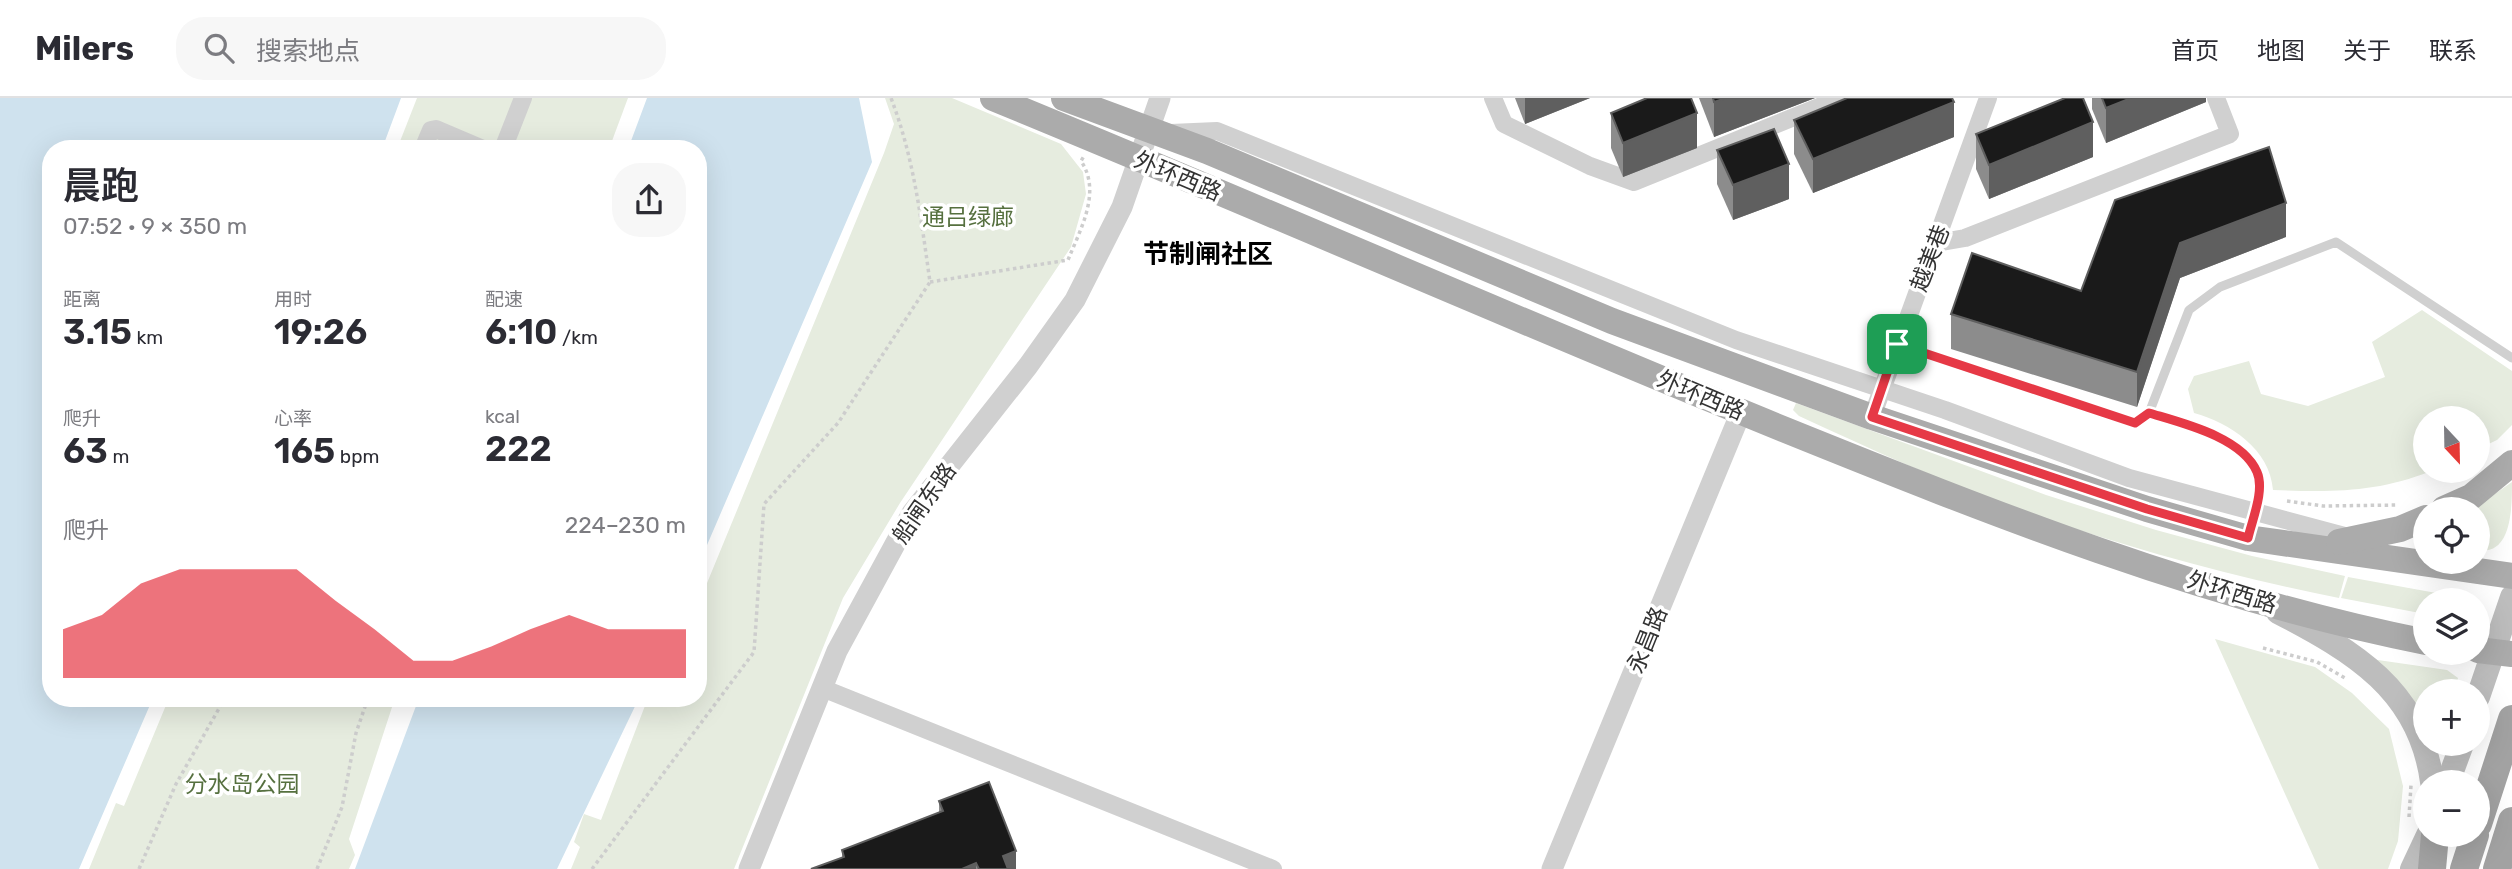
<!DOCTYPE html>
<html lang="zh">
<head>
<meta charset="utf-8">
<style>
	body { margin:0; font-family:Rubik,"Noto Sans SC",sans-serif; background:#f7f7f7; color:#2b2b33; height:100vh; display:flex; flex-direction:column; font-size:26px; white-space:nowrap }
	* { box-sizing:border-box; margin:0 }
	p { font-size:23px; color:#7c7c81 }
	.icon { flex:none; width:38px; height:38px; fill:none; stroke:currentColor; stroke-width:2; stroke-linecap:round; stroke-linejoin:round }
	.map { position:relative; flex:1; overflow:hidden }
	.panel { position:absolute; left:42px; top:42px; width:665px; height:567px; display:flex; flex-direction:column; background:#fff; border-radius:28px; box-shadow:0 7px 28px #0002 }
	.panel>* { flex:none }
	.needle { width:46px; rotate:158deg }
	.buttons { position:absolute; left:2413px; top:308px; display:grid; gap:14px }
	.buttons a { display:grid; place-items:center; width:77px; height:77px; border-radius:50%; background:#fff; box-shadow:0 7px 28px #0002; font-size:35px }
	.pin { position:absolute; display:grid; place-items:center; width:60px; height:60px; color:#fff; margin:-30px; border-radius:14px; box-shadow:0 4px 10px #0006 }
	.round { display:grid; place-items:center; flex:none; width:74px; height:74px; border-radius:28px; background:#f7f7f7 }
	.head { display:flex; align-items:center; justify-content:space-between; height:119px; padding:0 21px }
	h1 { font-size:38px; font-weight:600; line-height:52px }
	.metrics { display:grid; grid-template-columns:repeat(3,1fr); gap:10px; height:119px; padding:7px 21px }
	.metrics div { display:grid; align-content:center }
	.metrics b { font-size:35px; font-weight:600 }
	.metrics small { font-size:19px; font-weight:400 }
	.metrics p { font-size:19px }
	.chart { height:196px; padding:14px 21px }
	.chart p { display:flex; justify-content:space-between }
	.chart svg { width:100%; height:126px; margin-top:7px; fill:#e63946; opacity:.7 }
	header { display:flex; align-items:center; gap:42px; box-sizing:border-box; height:98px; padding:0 35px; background:#fff; border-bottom:2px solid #e1e1e2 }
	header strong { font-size:33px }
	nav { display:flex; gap:38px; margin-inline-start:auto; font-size:24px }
	.search { width:490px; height:63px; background:#f7f7f7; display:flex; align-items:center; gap:18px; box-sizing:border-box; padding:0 24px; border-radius:28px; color:#7c7c81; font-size:26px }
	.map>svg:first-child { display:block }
	.green { fill:#e6ecdf }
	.water { fill:#cfe2ee }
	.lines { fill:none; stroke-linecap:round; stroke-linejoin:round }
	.path { stroke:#cdcdcd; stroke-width:3.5; stroke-dasharray:3.5 3.5; stroke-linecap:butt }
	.service { stroke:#d0d0d0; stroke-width:9 }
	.minor { stroke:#d0d0d0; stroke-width:18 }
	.tertiary { stroke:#d0d0d0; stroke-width:21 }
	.secondary { stroke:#bdbdbd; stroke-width:24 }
	.primary { stroke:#ababab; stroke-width:26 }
	.trunk { stroke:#a2a2a2; stroke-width:28 }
	.wall { fill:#8c8c8c }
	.shaded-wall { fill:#5f5f5f }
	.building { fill:#1a1a1a; stroke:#5f5f5f; stroke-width:2 }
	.route-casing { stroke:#fff; stroke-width:14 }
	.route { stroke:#e63946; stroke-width:9 }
	.labels { text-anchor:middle; stroke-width:7; stroke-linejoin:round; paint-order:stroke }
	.street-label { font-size:23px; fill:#333; stroke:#fff }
	.park-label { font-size:23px; fill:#56703f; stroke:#fff }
	.quarter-label { font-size:26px; font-weight:bold; fill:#000; stroke:#fff }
</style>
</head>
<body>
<header>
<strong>Milers</strong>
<div class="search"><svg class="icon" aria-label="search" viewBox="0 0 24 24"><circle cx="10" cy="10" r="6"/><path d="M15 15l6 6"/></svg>搜索地点</div>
<nav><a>首页</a><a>地图</a><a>关于</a><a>联系</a></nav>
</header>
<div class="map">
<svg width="2512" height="771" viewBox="0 0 2512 771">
	<rect width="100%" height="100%" fill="#fff"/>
	<g class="green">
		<path d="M417,0H628L609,51H397Z"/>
		<path d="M885,0H952L1061,46L1083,74L1086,96L1071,149L900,405L843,500L734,771H571L580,749L574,744L584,716L601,722L648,600H698V507L884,55L894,26Z"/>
		<path d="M2422,212L2512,273V327L2497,342L2478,351V320H2426V373H2431C2376,395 2332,394 2273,392C2270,351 2230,325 2194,315L2188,291L2194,278L2249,263L2261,296L2308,308L2385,279L2372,244Z"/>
		<path d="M1796,305L2046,397L2156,432L2252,458L2345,478L2339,500C2230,478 2124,449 2020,412C1944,385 1871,351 1799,318L1793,312Z"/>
		<path d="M2512,384C2512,409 2512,458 2478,452V411H2473Z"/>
		<path d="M2348,479L2475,502H2426L2425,516L2341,500Z"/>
		<path d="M2215,541L2315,569L2352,595L2389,631L2403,688L2398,743L2388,771H2319Z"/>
		<path d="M2371,561L2447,572L2458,580L2455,593H2426L2425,630Z"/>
		<path d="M169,600H395L349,741L355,757L349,771H89L116,705L124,708Z"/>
	</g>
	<g class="water">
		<path d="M0,0H401L382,51H51V600H153L79,771H0Z"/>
		<path d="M647,0H859L872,64L698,468V51H628Z"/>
		<path d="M419,600H639L557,771H355Z"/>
	</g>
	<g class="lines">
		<g class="path">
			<path d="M930,184L1068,162C1080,132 1102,94 1081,63L1084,58"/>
			<path d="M2287,403L2323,408L2398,407"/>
			<path d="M2263,550L2317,564L2345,580"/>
			<path d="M2409,719L2411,687"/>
			<path d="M139,771L176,686L225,600"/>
			<path d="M317,771L342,709L356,635L368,600"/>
			<path d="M592,771L754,554L764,406L838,325L930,184C921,121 914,60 891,0"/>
		</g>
		<g class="service">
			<path d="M1897,246L2135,325L2149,315"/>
			<path d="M2248,439C2252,421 2265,391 2257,374C2240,336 2184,326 2149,315L2189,212L2220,189L2336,144L2512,260"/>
		</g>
		<g class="minor">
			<path d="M1493,0L1504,26L1590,68L1634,84L1841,0"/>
			<path d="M1171,35L1217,33L1736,242L1945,312L2129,380L2352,440"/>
			<path d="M423,51L431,32L436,31L483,51"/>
			<path d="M503,51L523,0"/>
			<path d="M1936,145L1965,140L2230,36L2216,0"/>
			<path d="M1872,319L1988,0"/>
			<path d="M822,590L1273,771"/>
		</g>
		<g class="tertiary">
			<path d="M749,771L837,553L912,415L1028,268L1075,202L1122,109L1160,0"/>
			<path d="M1552,771L1741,314"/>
		</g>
		<g class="secondary">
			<path d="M2278,514C2353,553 2420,592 2432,684"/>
			<path d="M2478,599L2512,499"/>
			<path d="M2448,684L2462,646"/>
			<path d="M2412,771L2428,737"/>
		</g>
		<g class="primary">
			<path d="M993,0C1257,108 1518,223 1783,331C1991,415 2204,500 2426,544"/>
			<path d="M1064,0L1207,53L1612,223L1872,319L2147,411L2248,440L2512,478"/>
			<path d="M2444,411L2471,399L2512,365"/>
			<path d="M2339,444L2400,431L2426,420"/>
			<path d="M2478,552L2512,556"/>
		</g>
		<g class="trunk">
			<path d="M2478,726L2512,621"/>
			<path d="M2432,771L2435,737"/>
			<path d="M2464,771L2475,737"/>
			<path d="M2497,771L2512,723"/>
		</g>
	</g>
	<g class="wall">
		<path d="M1515,0H1590L1525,26Z"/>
		<path d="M1699,0H1815L1714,39Z"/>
		<path d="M2092,0H2206V4L2106,45L2092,11Z"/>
		<path d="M1611,15L1697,50L1623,79L1611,50Z"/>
		<path d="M1794,22L1954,39L1813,95L1794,56Z"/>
		<path d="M1976,36L2093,59L1989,101L1976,71Z"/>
		<path d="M1717,52L1789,101L1733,122L1717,86Z"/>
		<path d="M2286,139L2180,180L2137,309L1951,251V216L2081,193Z"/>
		<path d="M206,600H220L217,605Z"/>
		<path d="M939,703L1016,771H811L842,760V752L939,715Z"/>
	</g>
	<g class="shaded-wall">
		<path d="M1525,0H1590L1525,26Z"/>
		<path d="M1726,0H1815L1714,39V4Z"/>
		<path d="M2131,0H2206V4L2106,45V10Z"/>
		<path d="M1954,4V39L1813,95V61Z"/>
		<path d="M1697,15V50L1623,79V45Z"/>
		<path d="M2093,24V59L1989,101V67Z"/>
		<path d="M1789,66V101L1733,122V87Z"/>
		<path d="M2286,105V139L2180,180L2137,309V274L2180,145Z"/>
		<path d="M1016,753V771H1003V758Z"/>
		<path d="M976,765V771H962Z"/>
	</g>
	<g class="building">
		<path d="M1647,0H1691L1697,15L1623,45L1611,15Z"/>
		<path d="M1713,0H1726L1714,4Z"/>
		<path d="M1847,0H1952L1954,4L1813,61L1794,22Z"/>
		<path d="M2065,0H2083L2093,24L1989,67L1976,36Z"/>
		<path d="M2102,0H2131L2106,10Z"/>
		<path d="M1774,31L1789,66L1733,87L1717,52Z"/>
		<path d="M2269,49L2286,105L2180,145L2137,274L1951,216L1972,155L2081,193L2115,102Z"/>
		<path d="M989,684L1016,753L1003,758L1008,771H979L976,765L962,771H811L844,759L842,752L943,713L939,703Z"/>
	</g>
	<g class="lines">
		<defs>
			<path id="route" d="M1897,246L2135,325L2149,315C2182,325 2242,339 2257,374C2265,392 2252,422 2248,440L2147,411L1872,319Z"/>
		</defs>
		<use href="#route" class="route-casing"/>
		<use href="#route" class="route"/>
	</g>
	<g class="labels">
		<g class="street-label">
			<text transform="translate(1178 78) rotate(23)" y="8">外环西路</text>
			<text transform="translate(1930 160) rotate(-69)" y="8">越美巷</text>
			<text transform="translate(1701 297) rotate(23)" y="8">外环西路</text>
			<text transform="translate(924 405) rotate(-55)" y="8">船闸东路</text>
			<text transform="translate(2232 494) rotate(17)" y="8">外环西路</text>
			<text transform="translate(1647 542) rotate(-68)" y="8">永昌路</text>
		</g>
		<g class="park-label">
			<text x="968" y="127">通吕绿廊</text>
			<text x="242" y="694">分水岛公园</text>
		</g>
		<g class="quarter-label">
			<text x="1208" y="165">节制闸社区</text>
		</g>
	</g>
</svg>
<div class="buttons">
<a><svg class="needle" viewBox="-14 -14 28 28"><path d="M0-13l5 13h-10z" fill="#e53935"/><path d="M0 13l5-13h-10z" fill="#7c7c81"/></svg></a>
<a><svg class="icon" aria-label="locate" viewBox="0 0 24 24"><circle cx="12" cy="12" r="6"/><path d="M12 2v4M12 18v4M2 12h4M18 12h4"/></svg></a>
<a><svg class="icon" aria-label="layers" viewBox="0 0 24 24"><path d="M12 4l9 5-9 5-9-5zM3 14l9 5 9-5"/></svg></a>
<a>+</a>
<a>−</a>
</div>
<div class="pin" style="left:1897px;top:246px;background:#1e9e55"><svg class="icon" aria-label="arrive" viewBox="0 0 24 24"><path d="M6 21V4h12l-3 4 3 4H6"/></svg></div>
<section class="panel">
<div class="head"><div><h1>晨跑</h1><p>07:52 · 9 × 350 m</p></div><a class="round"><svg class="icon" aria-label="share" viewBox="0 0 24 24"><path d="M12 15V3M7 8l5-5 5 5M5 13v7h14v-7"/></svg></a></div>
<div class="metrics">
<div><p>距离</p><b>3.15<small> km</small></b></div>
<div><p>用时</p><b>19:26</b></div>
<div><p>配速</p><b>6:10<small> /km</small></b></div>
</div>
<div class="metrics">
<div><p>爬升</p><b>63<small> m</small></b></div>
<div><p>心率</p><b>165<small> bpm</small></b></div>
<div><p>kcal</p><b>222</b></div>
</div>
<div class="chart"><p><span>爬升</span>224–230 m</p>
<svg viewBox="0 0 160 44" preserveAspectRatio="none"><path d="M0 44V27L10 22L20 11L30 6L40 6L50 6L60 6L70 17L80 27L90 38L100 38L110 33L120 27L130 22L140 27L150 27L160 27V44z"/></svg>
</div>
</section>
</div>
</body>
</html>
